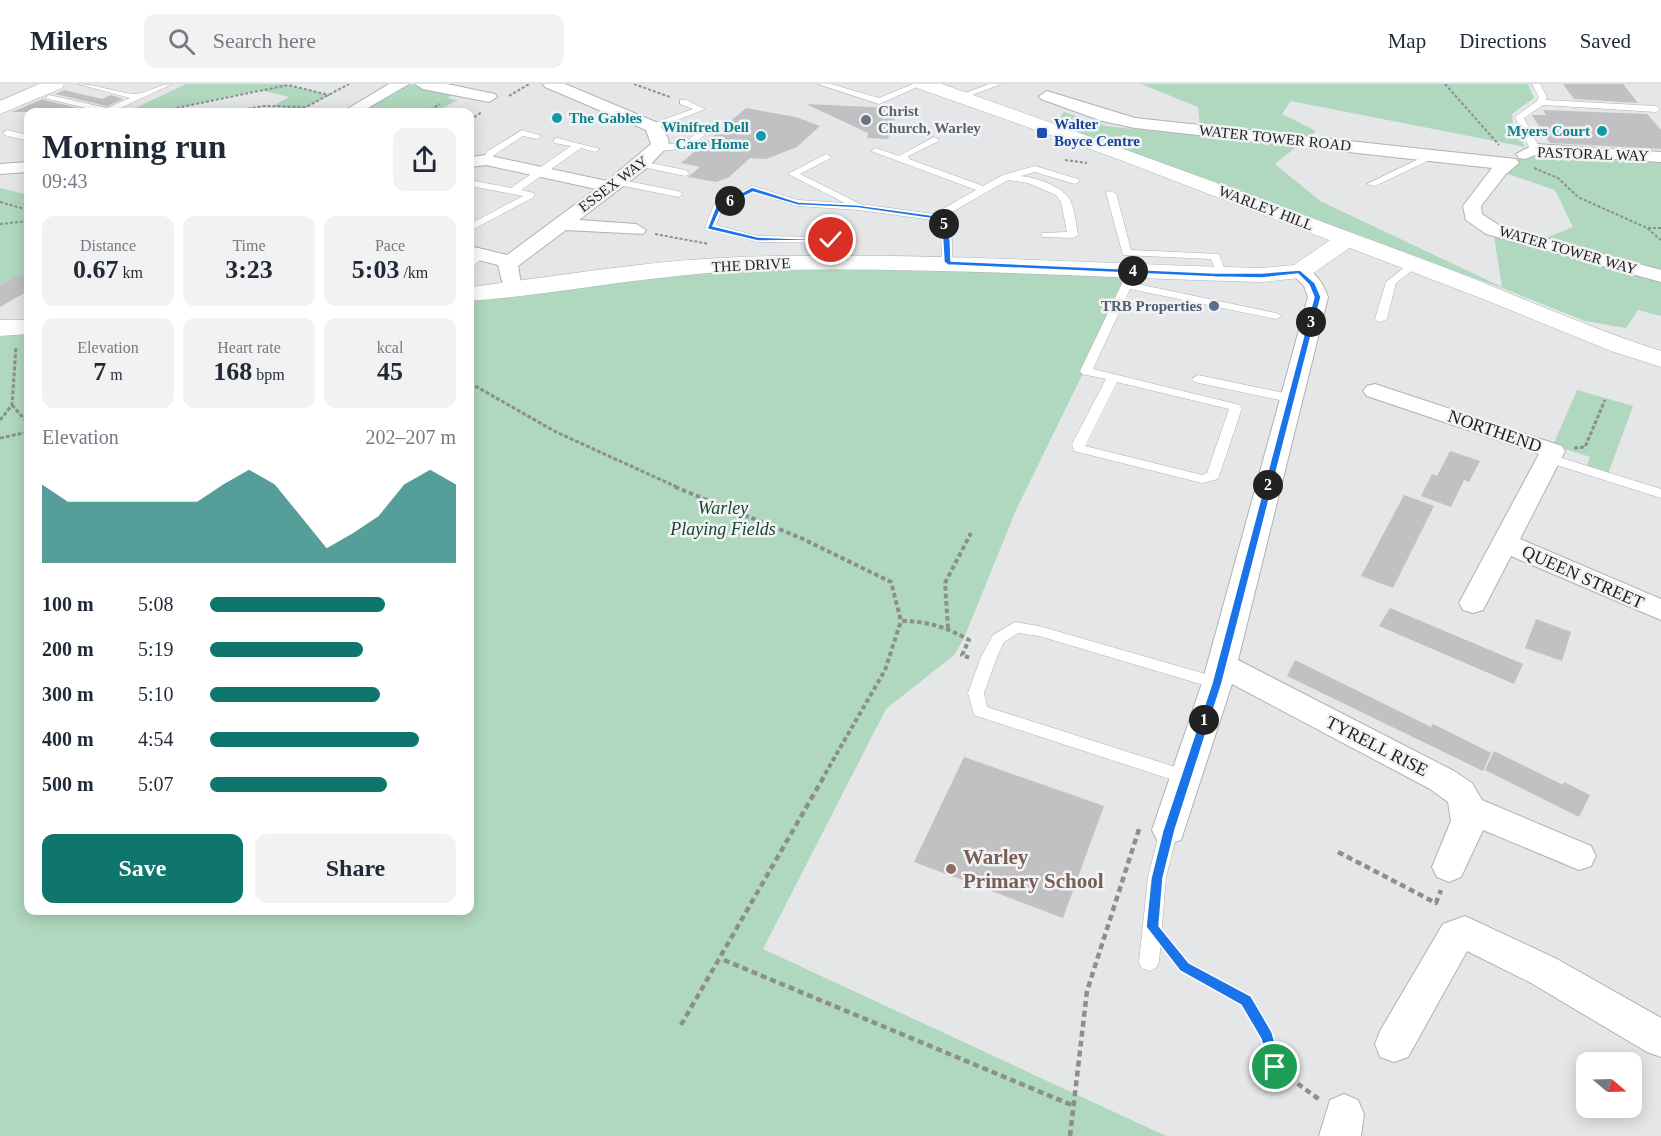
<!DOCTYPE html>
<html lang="en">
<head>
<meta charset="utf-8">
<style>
	body { margin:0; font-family:Georgia,serif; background:#f2f2f3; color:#1f2937; height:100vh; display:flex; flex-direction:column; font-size:22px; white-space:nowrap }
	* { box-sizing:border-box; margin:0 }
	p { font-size:20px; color:#747a83 }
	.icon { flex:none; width:33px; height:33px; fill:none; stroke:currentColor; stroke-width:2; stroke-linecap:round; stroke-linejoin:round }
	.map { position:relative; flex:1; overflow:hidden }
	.drawer { position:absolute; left:24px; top:24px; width:450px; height:807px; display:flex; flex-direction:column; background:#fff; border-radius:12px; box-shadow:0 3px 15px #0003 }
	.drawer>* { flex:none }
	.needle { width:39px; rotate:109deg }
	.buttons { position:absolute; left:1576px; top:968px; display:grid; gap:12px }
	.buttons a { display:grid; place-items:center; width:66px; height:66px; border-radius:12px; background:#fff; box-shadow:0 3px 15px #0003; font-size:30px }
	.pin { position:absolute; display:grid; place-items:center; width:51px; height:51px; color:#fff; margin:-26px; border:3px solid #fff; border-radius:50%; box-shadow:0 2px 6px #0007 }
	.km { position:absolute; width:30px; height:30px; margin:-15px; border-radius:50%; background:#222; color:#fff; font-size:16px; line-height:30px; text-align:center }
	.round { display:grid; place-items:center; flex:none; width:63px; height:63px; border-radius:12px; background:#f2f2f3 }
	.headline { display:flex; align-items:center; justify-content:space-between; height:102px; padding:0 18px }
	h1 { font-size:33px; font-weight:700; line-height:45px }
	.stats { display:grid; grid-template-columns:repeat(3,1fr); gap:9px; height:102px; padding:6px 18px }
	.stats div { display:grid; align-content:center; border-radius:12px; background:#f2f2f3; text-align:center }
	.stats b { font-size:26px; font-weight:700 }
	.stats small { font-size:16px; font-weight:400 }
	.stats p { font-size:16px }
	.chart { height:168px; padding:12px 18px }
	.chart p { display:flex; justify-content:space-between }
	.chart svg { width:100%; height:108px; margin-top:6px; fill:#0f766e; opacity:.7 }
	.primary-button { display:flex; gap:12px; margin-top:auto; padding:12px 18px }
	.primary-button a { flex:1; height:69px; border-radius:12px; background:#0f766e; color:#fff; font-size:24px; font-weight:700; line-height:69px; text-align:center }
	.primary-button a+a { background:#f2f2f3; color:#1f2937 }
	ul { padding:0 18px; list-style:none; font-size:20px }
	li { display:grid; grid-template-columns:96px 72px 1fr; align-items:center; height:45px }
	li i { height:15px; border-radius:8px; background:#0f766e }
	header { display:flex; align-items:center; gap:36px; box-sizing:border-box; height:84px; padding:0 30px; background:#fff; border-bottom:2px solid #e0e1e3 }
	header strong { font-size:28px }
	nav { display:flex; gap:33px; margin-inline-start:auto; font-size:21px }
	.search { width:420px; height:54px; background:#f2f2f3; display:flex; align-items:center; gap:15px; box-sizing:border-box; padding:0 21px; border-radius:12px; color:#747a83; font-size:22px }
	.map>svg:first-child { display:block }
	.green { fill:#b0d8be }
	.building { fill:#c1c0c2 }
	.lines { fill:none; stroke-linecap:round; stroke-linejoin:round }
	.service-casing { stroke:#b0b1b3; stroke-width:1 }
	.minor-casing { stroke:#b0b1b3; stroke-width:2 }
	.tertiary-casing { stroke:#b0b1b3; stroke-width:1 }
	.secondary-casing { stroke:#b0b1b3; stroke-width:1 }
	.path-far3 { stroke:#8d8e8f; stroke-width:2; stroke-dasharray:3 2; stroke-linecap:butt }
	.path-far2 { stroke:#8d8e8f; stroke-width:3; stroke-dasharray:4 2; stroke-linecap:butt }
	.path-far1 { stroke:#8d8e8f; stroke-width:4; stroke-dasharray:4.5 3; stroke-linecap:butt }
	.path { stroke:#8d8e8f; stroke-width:4.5; stroke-dasharray:6 4; stroke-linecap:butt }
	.service { fill:#fff; fill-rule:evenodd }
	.minor { fill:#fff; fill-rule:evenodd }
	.tertiary { fill:#fff; fill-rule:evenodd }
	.secondary { fill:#fff; fill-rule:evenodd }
	.route { fill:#1a73e8; stroke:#fff; stroke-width:1.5 }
	.culture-dot { fill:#0f9aa8; stroke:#f2f3f5; stroke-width:2 }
	.worship-dot { fill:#6b7280; stroke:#f2f3f5; stroke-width:2 }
	.transit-dot { fill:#1a4fb4; stroke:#f2f3f5; stroke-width:2 }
	.service-dot { fill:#5c6f8a; stroke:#f2f3f5; stroke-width:2 }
	.education-dot { fill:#8d6e63; stroke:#f2f3f5; stroke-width:2 }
	.labels { text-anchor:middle; stroke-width:5; stroke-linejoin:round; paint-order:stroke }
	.far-worship-label { font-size:15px; font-weight:bold; fill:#5b616d; stroke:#f2f3f5; text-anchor:start }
	.far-culture-label { font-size:15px; font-weight:bold; fill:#0d838f; stroke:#f2f3f5; text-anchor:end }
	.far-transit-label { font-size:15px; font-weight:bold; fill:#164399; stroke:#f2f3f5; text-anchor:start }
	.far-street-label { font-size:15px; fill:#1e1e1f; stroke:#f2f3f5 }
	.far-service-label { font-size:15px; font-weight:bold; fill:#4e5e75; stroke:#f2f3f5; text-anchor:end }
	.street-label { font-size:18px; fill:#1e1e1f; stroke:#f2f3f5 }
	.park-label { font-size:18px; font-style:italic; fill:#15472d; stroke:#f2f3f5 }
	.near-education-label { font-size:21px; font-weight:bold; fill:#785e54; stroke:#f2f3f5; text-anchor:start }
</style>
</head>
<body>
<header>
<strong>Milers</strong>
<div class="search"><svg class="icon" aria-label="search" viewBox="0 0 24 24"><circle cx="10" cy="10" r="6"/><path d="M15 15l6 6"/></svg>Search here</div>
<nav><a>Map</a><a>Directions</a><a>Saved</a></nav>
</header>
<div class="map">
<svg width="1661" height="1052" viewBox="0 0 1661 1052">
	<rect width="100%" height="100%" fill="#e4e6e8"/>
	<g class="green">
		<path d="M186,0H281L329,11L301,26L273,22L289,13L260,6L157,28H127Z"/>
		<path d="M407,0L456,9L447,14L457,16L436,28H355Z"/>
		<path d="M1141,0H1528L1534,14L1512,30L1513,41L1525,63L1291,17L1282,30L1316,47L1275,80L1320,117L1502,203L1493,146L1536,158L1573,143L1555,106L1499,87L1535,65L1661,73V232L1638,226L1626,244L1585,237L1502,204L1053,43L1064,28L1106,42L1201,52L1198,23Z"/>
		<path d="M0,104L28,111V186L0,201Z"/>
		<path d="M774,179L1133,187L1016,426L964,554L954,571L886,625L763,865L1166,1052H0V250L28,248V826H470V210Z"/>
		<path d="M1577,306L1633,322L1608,390L1587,383L1590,373L1553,361Z"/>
	</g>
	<g class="building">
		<path d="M1563,0H1623L1638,19L1574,15Z"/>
		<path d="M64,6L102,15L111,11L123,15L107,22L55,10Z"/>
		<path d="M43,15L44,16L95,28H12Z"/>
		<path d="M806,20L893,24L891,28H897L888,55L867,54L868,49Z"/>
		<path d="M746,24L796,33L820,42L797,63L766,75L750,74L728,94L716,98L688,93L700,83L681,79Z"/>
		<path d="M1543,26L1647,30L1661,46V65L1550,59L1532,31H1546Z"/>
		<path d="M28,186V207L0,223V201Z"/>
		<path d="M1450,367L1480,377L1469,398L1464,396L1451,423L1421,412L1432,390L1437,392Z"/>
		<path d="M1404,411L1434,422L1393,504L1361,492Z"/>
		<path d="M1390,524L1523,580L1514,600L1379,542Z"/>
		<path d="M1536,535L1571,548L1562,577L1525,564Z"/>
		<path d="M1295,576L1431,643L1433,640L1491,669L1483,687L1287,592Z"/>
		<path d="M1494,667L1563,701L1564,698L1590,711L1579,733L1485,686Z"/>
		<path d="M964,673L1104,722L1063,834L914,778Z"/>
	</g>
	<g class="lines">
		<defs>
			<g id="service">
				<path d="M78,0C98,0 116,9 135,10C146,10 158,0 172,0L112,28H102L45,14L49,11L107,24L130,14Z"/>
				<path d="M818,0H831L879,14L913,0H924L879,20Z"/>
				<path d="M989,0H1001L962,15L955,13Z"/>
				<path d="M1532,0H1540L1547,13L1546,16L1656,22L1660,25L1656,28L1543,21L1524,34L1540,65L1535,68L1530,65L1515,33L1537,17L1539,13Z"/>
				<path d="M680,16H686L705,25L655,45H649V41L693,25L680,20Z"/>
				<path d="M706,41L713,43L690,64L658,67L653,64L658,61L685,59Z"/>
				<path d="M7,46L28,51V57L4,51L3,49Z"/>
				<path d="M522,46L542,52L537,55L523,52L494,71L489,78H483L481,76L488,67Z"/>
				<path d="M934,53L939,56L937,58L908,72L909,75L983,102L1003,91L1035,82L1078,95L1080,97L1075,100L1035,88L1021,92C1036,94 1064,102 1071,118C1075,128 1076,141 1078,151L1073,154L1042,153V149L1067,148L1061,118L1056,111L1028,99L1008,96L943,133C954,146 952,162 952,178L947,181L942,178L941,147L933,136L858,126L797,122L753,108L722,125L716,141L758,152L831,153L836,156L831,159L758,158L705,143L714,121L752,102L798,116L845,119L788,90L826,70L831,73L829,75L800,90L860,120L934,130L976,106L871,67L876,64L899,72Z"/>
				<path d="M557,54L600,65L595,68L581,64L521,106L534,109V113L470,147V140L523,112L470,102V96L511,104L571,62L554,59V55Z"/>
				<path d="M1433,68L1438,71L1436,73L1375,102L1367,100Z"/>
				<path d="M641,77L685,86L690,89L685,92L638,82V78Z"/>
				<path d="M617,95L678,107L683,110L678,113L614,100V96Z"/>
				<path d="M1108,107L1116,109L1131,166L1219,170L1227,191L1226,193H1218L1211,175L1123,171L1106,109Z"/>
				<path d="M478,169L487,171L470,184V176Z"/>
				<path d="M1411,178L1420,180L1396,199L1387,235L1381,238L1377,237L1375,235L1386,198Z"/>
				<path d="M1133,184L1138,187L1133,199L1276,229L1282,232L1276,235L1130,205L1093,285L1240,321L1242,324L1218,395L1202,399L1074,367L1072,360L1106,295L1082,290L1080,287L1128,187ZM1117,298L1229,325L1207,389L1202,391L1085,362Z"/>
				<path d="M1198,291L1289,310L1295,314L1289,318L1194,298L1192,295Z"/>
				<path d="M1549,370L1661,405V414L1544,377L1542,374Z"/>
				<path d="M1015,538L1039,542L1223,595L1225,599L1223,603L1217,605L1039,552L1018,549L1004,558L997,573L984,609L987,623L1191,688L1194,693L1191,698L1185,700L974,631L968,609L981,573L993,551Z"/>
				<path d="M1169,739L1175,741L1178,746L1166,793L1159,878L1156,884L1149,887L1142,884L1139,878L1148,793L1160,746L1163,741Z"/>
			</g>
			<g id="minor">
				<path d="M389,0H409L361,28H342Z"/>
				<path d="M415,0H447L495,10L497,13L489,18L423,5Z"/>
				<path d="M543,0H565L658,39L668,54L669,61L647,84L579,136L636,140L646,146L643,150L566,146L518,182L522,205L519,209H505L498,181L470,174V162L507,171L596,105L486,81L470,83V73L486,71L607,97L651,60L646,46L545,3Z"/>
				<path d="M1047,7L1135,34L1516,75L1519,79L1505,91L1481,122L1482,130L1500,142L1661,186V198L1486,150L1466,136L1463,122L1492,84L1135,44L1102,37L1041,15L1039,12Z"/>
				<path d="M1535,60L1661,68V78L1538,70L1525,75L1519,74L1516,70Z"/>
				<path d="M28,78V88L0,90V80Z"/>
				<path d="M1300,182C1315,186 1323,199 1328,213L1238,576L1454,687L1472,699L1482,716L1591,762L1596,772L1591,782L1579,786L1483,746L1461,793L1449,798L1437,793L1432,783L1451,737L1448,718L1430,705L1232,600L1181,756L1169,760L1157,756L1152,746L1202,599L1308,213L1304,202L1290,188L1293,184Z"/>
				<path d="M1375,300L1562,362L1565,367L1520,455L1661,515V536L1511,472L1483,526L1473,529L1463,526L1459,519L1539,370L1367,312L1363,307L1367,302Z"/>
				<path d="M1465,832L1557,875L1661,934V973L1647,968L1531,899L1467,867L1408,973L1394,978L1380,973L1375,960L1380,947L1443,840Z"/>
				<path d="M1344,1010L1358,1016L1364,1030L1361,1052H1319L1330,1016Z"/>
			</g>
			<g id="tertiary">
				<path d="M39,0H64L62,4L0,30V17Z"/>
				<path d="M1347,148L1355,150L1358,155L1355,160L1308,193L1262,198C1088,194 914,181 740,187C649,191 560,210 470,217V203C560,192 650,176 740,173C914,167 1088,180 1262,184L1294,181L1339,150Z"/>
				<path d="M0,236H28V250L0,252Z"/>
			</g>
			<path id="secondary" d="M915,0H942C1109,59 1275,120 1441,182C1514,210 1586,243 1661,267V283L1611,267L1483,215L1115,74L917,4Z"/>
		</defs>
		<use href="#service" class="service-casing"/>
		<use href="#minor" class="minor-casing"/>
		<use href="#tertiary" class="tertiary-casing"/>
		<use href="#secondary" class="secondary-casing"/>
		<g class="path-far3">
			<path d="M634,0L670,13"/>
			<path d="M1445,0L1499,61"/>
			<path d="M509,12L529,0"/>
			<path d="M157,28L288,1L329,11"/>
			<path d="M228,28L264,22L306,23L349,0"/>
			<path d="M426,28L440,20"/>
			<path d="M470,36L482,28"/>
			<path d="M1065,76L1087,79"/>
			<path d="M1534,84L1558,94L1578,113L1647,144L1661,156"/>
			<path d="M0,118L28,126"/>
			<path d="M0,140L28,137"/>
			<path d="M1648,144H1661"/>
			<path d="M655,150L709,160"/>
		</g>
		<g class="path-far2">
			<path d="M470,299L556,348L679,404"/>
			<path d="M12,321L28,339"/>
			<path d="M0,336L12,321L16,263"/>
			<path d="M0,354L28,348"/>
			<path d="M1574,364L1585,363L1605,316"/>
		</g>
		<g class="path-far1">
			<path d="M675,403L801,454L891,498L901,537C927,537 946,543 969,556L962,571L970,574"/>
			<path d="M948,544L945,499L971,449"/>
			<path d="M825,690L885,586L901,537"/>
		</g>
		<g class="path">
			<path d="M1338,768L1436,819L1441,806"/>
			<path d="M1173,868L1184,883L1246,917L1267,953L1275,983L1320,1016"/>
			<path d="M724,876L1074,1022"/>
			<path d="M681,941L826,689"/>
			<path d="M1070,1052L1087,907L1140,742"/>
		</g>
		<use href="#service" class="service"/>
		<use href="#minor" class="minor"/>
		<use href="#tertiary" class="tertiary"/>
		<use href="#secondary" class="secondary"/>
	</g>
	<path class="route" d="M752,103L798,118L858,121L938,132C953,140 950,161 951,177L1215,189H1262L1300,186L1315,199L1321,213L1222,599L1175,746L1163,794L1159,842L1189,879L1251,912L1272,948L1282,983L1280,988H1271L1261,955L1241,921L1180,887L1146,843L1151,794L1163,746L1212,599L1314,213L1309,201L1298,190L1262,194L1215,193L948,181L944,178L942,144L934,135L858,124L797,121L753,108L721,124L713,142L758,153L834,156L758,157L707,145L716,122Z"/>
	<g class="culture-dot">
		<circle cx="557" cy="34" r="6"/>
		<circle cx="1602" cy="47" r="6"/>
		<circle cx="761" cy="52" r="6"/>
	</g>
	<circle class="worship-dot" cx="866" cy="36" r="6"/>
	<rect class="transit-dot" x="1036" y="43" width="12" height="12" rx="3"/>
	<circle class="service-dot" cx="1214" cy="222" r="6"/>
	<circle class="education-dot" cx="951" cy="785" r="6"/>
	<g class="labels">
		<g class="far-worship-label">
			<text x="878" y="32">Christ<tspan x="878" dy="17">Church, Warley</tspan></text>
		</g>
		<g class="far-culture-label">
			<text x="569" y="39" text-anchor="start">The Gables</text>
			<text x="749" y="48">Winifred Dell<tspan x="749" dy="17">Care Home</tspan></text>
			<text x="1590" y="52">Myers Court</text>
		</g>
		<g class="far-transit-label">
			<text x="1054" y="45">Walter<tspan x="1054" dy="17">Boyce Centre</tspan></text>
		</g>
		<g class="far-street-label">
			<text transform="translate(1275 54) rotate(6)" y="5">WATER TOWER ROAD</text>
			<text transform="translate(1593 70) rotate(2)" y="5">PASTORAL WAY</text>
			<text transform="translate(613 100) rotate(-37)" y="5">ESSEX WAY</text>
			<text transform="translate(1266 124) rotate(21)" y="5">WARLEY HILL</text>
			<text transform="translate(1568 166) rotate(16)" y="5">WATER TOWER WAY</text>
			<text transform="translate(751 181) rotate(-3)" y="5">THE DRIVE</text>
		</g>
		<g class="far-service-label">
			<text x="1202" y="227">TRB Properties</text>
		</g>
		<g class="street-label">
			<text transform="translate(1495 347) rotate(19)" y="6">NORTHEND</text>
			<text transform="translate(1583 493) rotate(24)" y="6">QUEEN STREET</text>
			<text transform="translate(1377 662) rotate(27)" y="6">TYRELL RISE</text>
		</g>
		<g class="park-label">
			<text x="723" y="430">Warley<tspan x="723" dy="21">Playing Fields</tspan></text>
		</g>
		<g class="near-education-label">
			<text x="963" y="780">Warley<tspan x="963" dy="24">Primary School</tspan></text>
		</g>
	</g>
</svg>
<div class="buttons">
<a><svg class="needle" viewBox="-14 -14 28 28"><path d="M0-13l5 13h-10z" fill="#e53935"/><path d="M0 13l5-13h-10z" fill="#747a83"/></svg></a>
</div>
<div class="pin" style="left:1275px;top:983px;background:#1e9e55"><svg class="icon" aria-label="arrive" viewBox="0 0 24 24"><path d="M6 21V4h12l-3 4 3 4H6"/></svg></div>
<div class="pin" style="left:831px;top:156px;background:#d93025"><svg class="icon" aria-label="check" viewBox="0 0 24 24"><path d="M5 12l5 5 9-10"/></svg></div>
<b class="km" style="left:1204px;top:636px">1</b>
<b class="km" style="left:1268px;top:401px">2</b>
<b class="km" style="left:1311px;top:238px">3</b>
<b class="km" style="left:1133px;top:187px">4</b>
<b class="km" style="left:944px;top:140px">5</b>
<b class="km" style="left:730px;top:117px">6</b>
<section class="drawer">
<div class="headline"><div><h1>Morning run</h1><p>09:43</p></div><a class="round"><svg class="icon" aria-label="share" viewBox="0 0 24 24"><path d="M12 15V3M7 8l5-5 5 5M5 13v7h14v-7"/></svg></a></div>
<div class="stats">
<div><p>Distance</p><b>0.67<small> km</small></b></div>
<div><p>Time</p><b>3:23</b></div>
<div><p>Pace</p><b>5:03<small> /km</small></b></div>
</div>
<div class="stats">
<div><p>Elevation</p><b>7<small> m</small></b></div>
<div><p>Heart rate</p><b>168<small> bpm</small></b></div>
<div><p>kcal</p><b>45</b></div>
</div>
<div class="chart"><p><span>Elevation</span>202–207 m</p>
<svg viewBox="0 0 160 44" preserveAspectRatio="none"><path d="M0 44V12L10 19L20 19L30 19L40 19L50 19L60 19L70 12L80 6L90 12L100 25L110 38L120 32L130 25L140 12L150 6L160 12V44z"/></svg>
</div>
<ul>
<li><b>100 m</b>5:08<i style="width:71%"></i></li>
<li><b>200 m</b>5:19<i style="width:62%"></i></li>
<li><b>300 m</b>5:10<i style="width:69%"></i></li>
<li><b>400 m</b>4:54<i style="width:85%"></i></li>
<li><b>500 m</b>5:07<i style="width:72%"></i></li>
</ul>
<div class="primary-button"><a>Save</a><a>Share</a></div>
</section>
</div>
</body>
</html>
